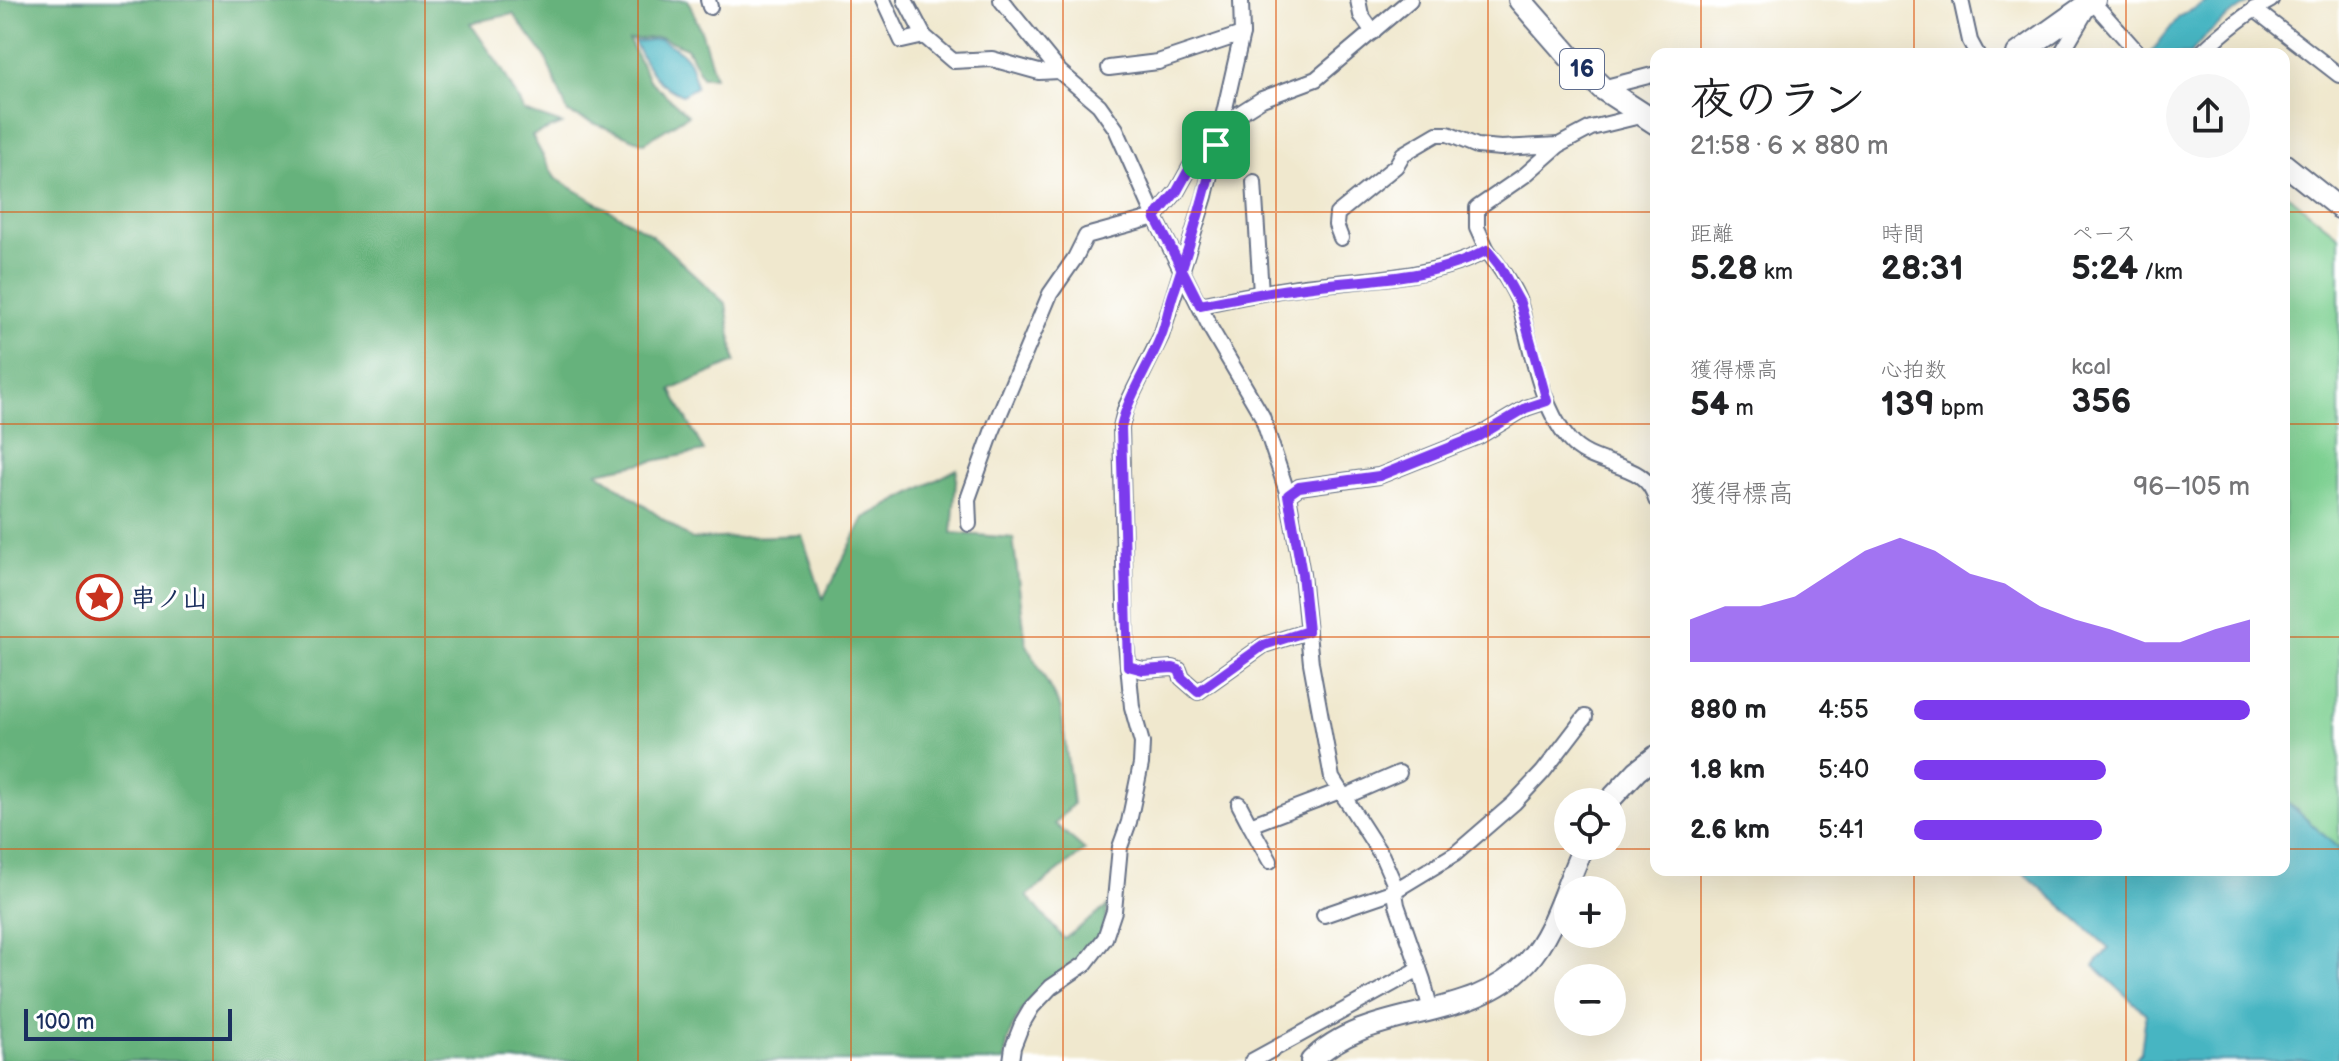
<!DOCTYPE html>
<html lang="ja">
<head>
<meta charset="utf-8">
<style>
	body { margin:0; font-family:"Balsamiq Sans","Klee One",sans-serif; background:#f6f6f6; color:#202124; height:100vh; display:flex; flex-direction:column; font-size:30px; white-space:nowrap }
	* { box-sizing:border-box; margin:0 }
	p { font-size:26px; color:#757577 }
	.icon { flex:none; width:44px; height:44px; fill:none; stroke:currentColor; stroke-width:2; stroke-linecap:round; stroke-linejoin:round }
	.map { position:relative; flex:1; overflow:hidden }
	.drawer { position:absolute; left:1650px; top:48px; width:640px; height:828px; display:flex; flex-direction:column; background:#fff; border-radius:16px; box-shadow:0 8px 32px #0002 }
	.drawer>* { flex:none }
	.controls { position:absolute; left:1554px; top:788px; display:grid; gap:16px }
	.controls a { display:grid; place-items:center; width:72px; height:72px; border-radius:50%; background:#fff; box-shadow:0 8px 32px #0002; font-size:40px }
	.scale { position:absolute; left:24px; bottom:20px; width:208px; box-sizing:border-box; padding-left:8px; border:4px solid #1b2f5e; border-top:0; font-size:22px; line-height:28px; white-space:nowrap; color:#1b2f5e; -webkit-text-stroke:6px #fff; paint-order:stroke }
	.pin { position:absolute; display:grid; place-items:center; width:68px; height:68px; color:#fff; margin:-34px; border-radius:16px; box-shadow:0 4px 12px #0006 }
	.round { display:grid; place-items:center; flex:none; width:84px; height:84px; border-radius:42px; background:#f6f6f6 }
	.summary { display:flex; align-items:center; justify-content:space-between; height:136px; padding:0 40px }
	h1 { font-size:44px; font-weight:800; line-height:60px }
	.stats { display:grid; grid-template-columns:repeat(3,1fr); gap:12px; height:136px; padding:8px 40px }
	.stats div { display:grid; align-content:center }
	.stats b { font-size:34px; font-weight:800 }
	.stats small { font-size:22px; font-weight:400 }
	.stats p { font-size:22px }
	.chart { height:224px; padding:16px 40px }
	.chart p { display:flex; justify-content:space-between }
	.chart svg { width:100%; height:144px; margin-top:8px; fill:#7c3aed; opacity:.7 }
	ul { padding:0 40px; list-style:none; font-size:26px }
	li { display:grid; grid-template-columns:128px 96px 1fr; align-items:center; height:60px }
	li i { height:20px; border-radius:10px; background:#7c3aed }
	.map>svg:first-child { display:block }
	.green { fill:#7ed092; stroke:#4c8078; stroke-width:2 }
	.forest { fill:#66b27c; stroke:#40706d; stroke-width:2 }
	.water { fill:#47b5c2; stroke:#317290; stroke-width:2 }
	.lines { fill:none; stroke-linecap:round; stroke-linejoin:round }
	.street-casing { stroke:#667085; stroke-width:18 }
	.secondary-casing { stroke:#667085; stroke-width:24 }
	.primary-casing { stroke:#667085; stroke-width:26 }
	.street { stroke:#fff; stroke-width:14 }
	.secondary { stroke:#fff; stroke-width:20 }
	.primary { stroke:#fff; stroke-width:22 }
	.route-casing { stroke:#fff; stroke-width:16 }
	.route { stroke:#7c3aed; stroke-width:10 }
	.grid { fill:none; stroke:#de5710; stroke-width:2; stroke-opacity:0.55 }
	.labels { text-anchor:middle; stroke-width:6; stroke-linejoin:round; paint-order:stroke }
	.shield { fill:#fff; stroke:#5f6d8e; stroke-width:2 }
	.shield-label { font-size:24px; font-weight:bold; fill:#1b2f5e }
	.poi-label { font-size:26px; font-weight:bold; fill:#1b2f5e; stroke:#fff; text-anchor:start }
</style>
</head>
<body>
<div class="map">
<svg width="2339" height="1061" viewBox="0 0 2339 1061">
	<rect width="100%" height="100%" fill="#fff"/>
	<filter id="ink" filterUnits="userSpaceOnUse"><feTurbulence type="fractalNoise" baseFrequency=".0125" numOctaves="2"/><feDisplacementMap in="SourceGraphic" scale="16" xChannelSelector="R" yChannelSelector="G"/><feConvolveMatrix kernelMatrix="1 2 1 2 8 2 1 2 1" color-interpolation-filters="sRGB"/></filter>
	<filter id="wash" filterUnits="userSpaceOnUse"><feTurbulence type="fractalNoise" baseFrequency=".006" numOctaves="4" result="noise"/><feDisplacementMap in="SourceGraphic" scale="32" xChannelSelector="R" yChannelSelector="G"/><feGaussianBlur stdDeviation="1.8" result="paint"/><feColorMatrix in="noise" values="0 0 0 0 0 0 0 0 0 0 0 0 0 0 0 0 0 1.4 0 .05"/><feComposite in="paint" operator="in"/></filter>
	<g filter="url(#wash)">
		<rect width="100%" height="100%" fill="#f0e8ce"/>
		<path class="green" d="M2284,192L2339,236V849L2284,799Z"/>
		<path class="forest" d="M0,0H688L702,33L715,77H702L687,48L660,37L629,40L649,80L688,115L644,143L568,113L545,56L513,14L470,23L503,71L524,111L562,124L532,136L555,178L652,235L726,304L735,362L671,390L704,451L597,472L691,539L802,535L823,599L864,518L957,469L952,533L1013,538L1026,643L1061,709L1073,804L1055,824L1085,850L1027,896L1064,939L1108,906C1106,915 1105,928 1100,937C1094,948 1079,959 1068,966C1035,990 1007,1018 1005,1061H0Z"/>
		<g class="water">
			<path d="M2210,0H2254C2230,14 2208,31 2190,54H2150L2179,17Z"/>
			<path d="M660,39C685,53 692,57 696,87L682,95C651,81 650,70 634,42Z"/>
			<path d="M2284,799L2339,849V1061H2133L2141,1052L2146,1014L2094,966L2109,948L2021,870H2284Z"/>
		</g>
	</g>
	<g filter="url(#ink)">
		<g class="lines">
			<defs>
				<g id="street">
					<path d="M708,0L710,7"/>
					<path d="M883,0L902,41L924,36L953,61L992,59L1039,72L1059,71"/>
					<path d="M905,0L924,36"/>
					<path d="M1001,0L1059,71L1099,105L1116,129L1155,217L1211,329L1262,416L1288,495"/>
					<path d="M1358,0L1361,15L1373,32"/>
					<path d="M1961,0L1970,41L1977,54"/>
					<path d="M2091,0L2139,54"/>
					<path d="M2254,9L2339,75"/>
					<path d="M2061,54L2089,6"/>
					<path d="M2200,54C2222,33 2244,14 2271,0"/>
					<path d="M1109,68L1158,62L1242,34"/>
					<path d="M1602,88L1656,74"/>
					<path d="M1221,125L1262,99L1316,79L1410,0"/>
					<path d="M1254,182L1261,293"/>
					<path d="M1341,238L1336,225L1337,214L1396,166L1403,154L1437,134H1448L1477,146L1501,148L1559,145"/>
					<path d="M1487,250L1477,228V208L1525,175L1559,145L1591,128L1644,115"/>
					<path d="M1200,305C1235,298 1269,291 1305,286C1363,279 1434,279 1487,250C1499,266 1512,284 1519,302C1522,310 1523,318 1525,326C1534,364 1544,410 1569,440C1594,470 1647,459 1656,500"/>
					<path d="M969,524L968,499L992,432L1050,294L1075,258L1086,236L1155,217L1177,191L1192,164L1216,145"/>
					<path d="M1128,666L1143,670L1173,668L1179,670L1182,678L1198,692L1264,645L1308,631"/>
					<path d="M1344,797L1399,773"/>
					<path d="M1239,804L1250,825L1340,791"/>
					<path d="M1250,825L1270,861"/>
					<path d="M1324,915L1394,891L1455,854L1514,803L1543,772L1585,717"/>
					<path d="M1431,1011L1423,980L1397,905L1393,881L1382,856L1332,778L1311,663L1302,574L1288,495L1299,487L1379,476L1479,436L1526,408L1547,401"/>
					<path d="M1011,1061L1013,1047L1022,1024L1032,1007L1051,987L1085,964L1105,938L1114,911L1120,847L1129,822L1141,764L1142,743L1132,707L1126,643L1121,427L1126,407L1161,336L1205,196L1242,34L1241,0"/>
					<path d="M1252,1061L1419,969"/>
				</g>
				<g id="secondary">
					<path d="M2284,164L2339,208"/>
					<path d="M1608,802L1637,771L1656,756"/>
					<path d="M1311,1061C1369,1002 1470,1025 1527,962C1556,930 1565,884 1584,846"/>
				</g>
				<g id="primary">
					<path d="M1520,0L1569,56L1602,88L1656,123"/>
					<path d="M2018,54L2094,0"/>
				</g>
			</defs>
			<use href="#street" class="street-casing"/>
			<use href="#secondary" class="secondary-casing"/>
			<use href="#primary" class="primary-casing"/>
			<use href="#street" class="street"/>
			<use href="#secondary" class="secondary"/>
			<use href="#primary" class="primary"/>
		</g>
	</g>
	<g class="lines" filter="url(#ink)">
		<defs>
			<path id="route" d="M1216,145C1206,194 1191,241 1175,289C1169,304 1167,321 1161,336C1148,368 1129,394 1121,427L1128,666L1143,670L1173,668L1179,670L1182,678L1198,692L1264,645L1308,631L1302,574L1288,495L1299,487L1379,476L1479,436L1526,408L1547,401L1520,303L1499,265L1487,250C1433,280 1364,279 1305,287C1270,291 1235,298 1200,305C1185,275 1170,246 1155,217L1177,191L1192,164L1216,145"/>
		</defs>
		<use href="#route" class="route-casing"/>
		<use href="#route" class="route"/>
	</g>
	<path class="grid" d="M213,0V1061M425,0V1061M638,0V1061M851,0V1061M1063,0V1061M1276,0V1061M1488,0V1061M1701,0V54M1914,0V54M2126,0V54M0,212H1656M2284,212H2339M0,424H1656M2284,424H2339M0,637H1656M2284,637H2339M0,849H1656M2284,849H2339M1701,870V1061M1914,870V1061M2126,870V1061"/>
	<defs>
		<symbol id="sight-ring" viewBox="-11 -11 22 22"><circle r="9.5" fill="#fff" stroke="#c8321e" stroke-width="1.5"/><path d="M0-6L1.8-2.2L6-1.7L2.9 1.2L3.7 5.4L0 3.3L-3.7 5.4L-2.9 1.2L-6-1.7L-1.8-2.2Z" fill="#c8321e"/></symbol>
	</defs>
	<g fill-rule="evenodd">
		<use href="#sight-ring" x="74" y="572" width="51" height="51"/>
	</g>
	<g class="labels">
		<rect class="shield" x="1560" y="49" width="44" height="40" rx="6"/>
		<g class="shield-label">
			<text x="1582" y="77">16</text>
		</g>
		<g class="poi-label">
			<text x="130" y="607">串ノ山</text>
		</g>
	</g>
</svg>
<div class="controls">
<a><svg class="icon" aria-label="locate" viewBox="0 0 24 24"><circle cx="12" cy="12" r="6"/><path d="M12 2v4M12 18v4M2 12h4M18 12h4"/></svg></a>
<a>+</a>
<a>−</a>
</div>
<div class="scale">100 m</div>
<div class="pin" style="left:1216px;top:145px;background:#1e9e55"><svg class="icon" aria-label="arrive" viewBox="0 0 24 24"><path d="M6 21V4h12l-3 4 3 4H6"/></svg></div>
<section class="drawer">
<div class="summary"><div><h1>夜のラン</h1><p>21:58 · 6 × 880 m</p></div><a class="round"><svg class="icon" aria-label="share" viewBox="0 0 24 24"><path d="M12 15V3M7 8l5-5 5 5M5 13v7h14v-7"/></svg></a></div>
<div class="stats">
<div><p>距離</p><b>5.28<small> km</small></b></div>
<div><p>時間</p><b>28:31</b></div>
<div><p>ペース</p><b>5:24<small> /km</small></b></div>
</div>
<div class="stats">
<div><p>獲得標高</p><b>54<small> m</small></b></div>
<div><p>心拍数</p><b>139<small> bpm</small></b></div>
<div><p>kcal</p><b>356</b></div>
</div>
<div class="chart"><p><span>獲得標高</span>96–105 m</p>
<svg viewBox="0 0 160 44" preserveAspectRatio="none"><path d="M0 44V31L10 27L20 27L30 24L40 17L50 10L60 6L70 10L80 17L90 20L100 27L110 31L120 34L130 38L140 38L150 34L160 31V44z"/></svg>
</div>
<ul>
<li><b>880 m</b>4:55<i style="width:100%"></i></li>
<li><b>1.8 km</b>5:40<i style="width:57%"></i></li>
<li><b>2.6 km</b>5:41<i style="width:56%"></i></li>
</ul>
</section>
</div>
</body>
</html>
